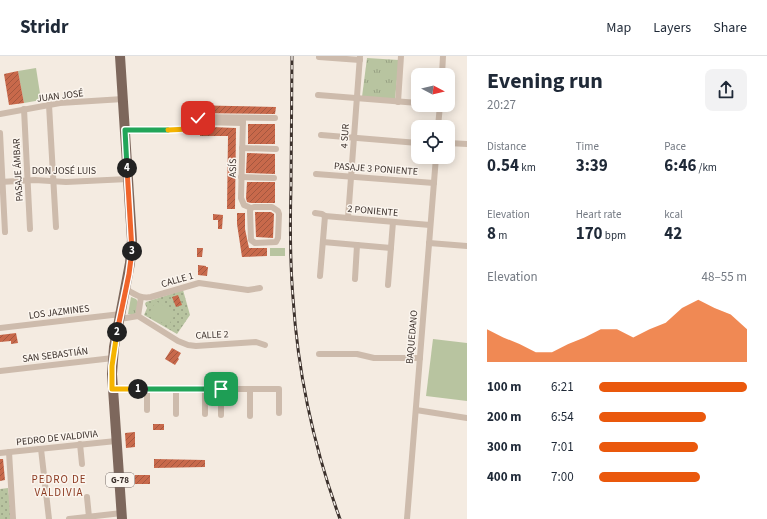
<!DOCTYPE html>
<html lang="en">
<head>
<meta charset="utf-8">
<style>
	body { margin:0; font-family:"Source Sans 3",sans-serif; background:#f2f2f3; color:#1f2937; height:100vh; display:flex; flex-direction:column; font-size:15px; white-space:nowrap }
	* { box-sizing:border-box; margin:0 }
	p { font-size:13px; color:#747a83 }
	.icon { flex:none; width:22px; height:22px; fill:none; stroke:currentColor; stroke-width:2; stroke-linecap:round; stroke-linejoin:round }
	.map { position:relative; flex:1; overflow:hidden }
	.details { display:flex; flex-direction:column; background:#fff; width:300px }
	.details>* { flex:none }
	.needle { width:26px; rotate:97deg }
	.controls { position:absolute; left:411px; top:12px; display:grid; gap:8px }
	.controls a { display:grid; place-items:center; width:44px; height:44px; border-radius:8px; background:#fff; box-shadow:0 2px 10px #0003; font-size:20px }
	.pin { position:absolute; display:grid; place-items:center; width:34px; height:34px; color:#fff; margin:-17px; border-radius:8px; box-shadow:0 2px 6px #0006 }
	.km { position:absolute; width:20px; height:20px; margin:-10px; border-radius:50%; background:#222; color:#fff; font-size:11px; line-height:20px; text-align:center }
	.round { display:grid; place-items:center; flex:none; width:42px; height:42px; border-radius:8px; background:#f2f2f3 }
	.head { display:flex; align-items:center; justify-content:space-between; height:68px; padding:0 20px }
	h1 { font-size:22px; font-weight:700; line-height:30px }
	.metrics { display:grid; grid-template-columns:repeat(3,1fr); gap:6px; height:68px; padding:4px 20px }
	.metrics div { display:grid; align-content:center }
	.metrics b { font-size:17px; font-weight:700 }
	.metrics small { font-size:11px; font-weight:400 }
	.metrics p { font-size:11px }
	.chart { height:112px; padding:8px 20px }
	.chart p { display:flex; justify-content:space-between }
	.chart svg { width:100%; height:72px; margin-top:4px; fill:#ea580c; opacity:.7 }
	ul { padding:0 20px; list-style:none; font-size:13px }
	li { display:grid; grid-template-columns:64px 48px 1fr; align-items:center; height:30px }
	li i { height:10px; border-radius:5px; background:#ea580c }
	header { display:flex; align-items:center; gap:24px; box-sizing:border-box; height:56px; padding:0 20px; background:#fff; border-bottom:1px solid #e0e1e3 }
	header strong { font-size:19px }
	nav { display:flex; gap:22px; margin-inline-start:auto; font-size:14px }
	main { display:flex; flex:1; min-height:0 }
	.map>svg:first-child { display:block }
	.grass { fill:url(#grass-tufts) }
	.park { fill:url(#park-dots) }
	.pitch { fill:#b8c4a0 }
	.building { fill:url(#building-hatch) }
	.lines { fill:none; stroke-linecap:round; stroke-linejoin:round }
	.minor { stroke:#cdbbac; stroke-width:6 }
	.primary { stroke:#7d675c; stroke-width:10 }
	.rail-casing { stroke:#3b302b; stroke-width:3 }
	.rail { stroke:#fbf5ee; stroke-width:1.5; stroke-dasharray:4.5; stroke-linecap:butt }
	.split-1-casing { stroke:#fff; stroke-width:8 }
	.split-2-casing { stroke:#fff; stroke-width:8 }
	.split-3-casing { stroke:#fff; stroke-width:8 }
	.split-4-casing { stroke:#fff; stroke-width:8 }
	.split-5-casing { stroke:#fff; stroke-width:8 }
	.split-6-casing { stroke:#fff; stroke-width:8 }
	.split-1 { stroke:#22a559; stroke-width:5 }
	.split-2 { stroke:#f5b400; stroke-width:5 }
	.split-3 { stroke:#f0652b; stroke-width:5 }
	.split-4 { stroke:#f0652b; stroke-width:5 }
	.split-5 { stroke:#22a559; stroke-width:5 }
	.split-6 { stroke:#f5b400; stroke-width:5 }
	.labels { text-anchor:middle; stroke-width:3; stroke-linejoin:round; paint-order:stroke }
	.shield { fill:#fbf5ee; stroke:#756b66; stroke-width:1 }
	.shield-label { font-size:9px; font-weight:bold; fill:#3b302b }
	.street-label { font-size:10px; fill:#3b302b; stroke:#fbf5ee }
	.neighbourhood-label { font-size:11px; letter-spacing:1px; fill:#8c3b22; stroke:#fbf5ee }
</style>
</head>
<body>
<header>
<strong>Stridr</strong>
<nav><a>Map</a><a>Layers</a><a>Share</a></nav>
</header>
<main>
<div class="map">
<svg width="467" height="463" viewBox="0 0 467 463">
	<defs>
		<pattern id="grass-tufts" width="24" height="20" patternUnits="userSpaceOnUse"><rect width="24" height="20" fill="#b8c4a0"/><path d="M3 7l-1-3M5 7V3M7 7l1-3M15 17l-1-3M17 17v-4M19 17l1-3" fill="none" stroke="#97a083"/></pattern>
		<pattern id="park-dots" width="8" height="8" patternUnits="userSpaceOnUse"><rect width="8" height="8" fill="#b8c4a0"/><path d="M2 2h.1M6 6h.1" fill="none" stroke="#97a083" stroke-width="1.8" stroke-linecap="round"/></pattern>
		<pattern id="building-hatch" width="6" height="6" patternUnits="userSpaceOnUse"><rect width="6" height="6" fill="#c8694b"/><path d="M-1 1l2-2M0 6l6-6M5 7l2-2" fill="none" stroke="#a4573f"/></pattern>
	</defs>
	<rect width="100%" height="100%" fill="#f4ebe1"/>
	<g class="grass">
		<path d="M367,2L399,4L395,43L362,41Z"/>
		<path d="M131,241L136,243L138,246L137,257L132,259L128,258Z"/>
	</g>
	<g class="park">
		<path d="M183,234L190,259L177,278L144,259L147,252L145,248L146,246Z"/>
		<path d="M8,432L12,463H0V433Z"/>
	</g>
	<g class="pitch">
		<path d="M36,12L41,44L24,47L18,15Z"/>
		<rect x="270" y="192" width="15" height="8"/>
		<path d="M156,245L176,257L168,270L148,259Z"/>
		<path d="M433,283L467,287V345L426,340Z"/>
	</g>
	<g class="building">
		<path d="M18,15L24,47L9,49L4,18Z"/>
		<path d="M185,49L276,51L275,58L185,57Z"/>
		<rect x="248" y="68" width="27" height="20"/>
		<path d="M211,71L236,72L235,153H227L228,80H200V72H211Z"/>
		<path d="M247,97L275,98V118L246,117Z"/>
		<path d="M247,126H275V147H251L247,146L246,142Z"/>
		<path d="M255,156H271L274,158L273,182L256,181Z"/>
		<path d="M237,157H245V173L249,192H267V200L242,201L237,168Z"/>
		<path d="M213,158L223,159L222,173H218V164H213Z"/>
		<path d="M197,192H203L202,201H197Z"/>
		<path d="M198,209L206,210V211H208L207,220L198,219Z"/>
		<path d="M178,239L182,249L176,251L172,241Z"/>
		<path d="M16,277L18,287L11,288V285L0,286V279Z"/>
		<path d="M172,292L181,297L178,302L179,303L175,309L165,303Z"/>
		<path d="M51,295L52,303L44,304L43,296Z"/>
		<rect x="153" y="368" width="11" height="6"/>
		<path d="M135,376V391L126,392L125,377Z"/>
		<path d="M0,403H3L5,424L0,425Z"/>
		<path d="M154,403L205,404V411L154,412Z"/>
		<rect x="135" y="419" width="15" height="9"/>
	</g>
	<g class="lines">
		<g class="minor">
			<path d="M319,1L360,4"/>
			<path d="M442,19L443,0"/>
			<path d="M318,39L418,47"/>
			<path d="M398,46L401,0"/>
			<path d="M49,49L56,171"/>
			<path d="M24,53L30,173"/>
			<path d="M0,58L60,47L123,43"/>
			<path d="M243,62L241,142L244,149L251,152"/>
			<path d="M194,69L196,63L200,61L275,62"/>
			<path d="M438,71L440,49"/>
			<path d="M125,73L187,74L191,72L198,66L243,67"/>
			<path d="M0,77L5,176"/>
			<path d="M321,79L418,87"/>
			<path d="M448,87L467,88"/>
			<path d="M242,92L276,93"/>
			<path d="M316,118L434,127"/>
			<path d="M241,121L274,122"/>
			<path d="M0,126L35,124L66,126L128,123"/>
			<path d="M254,151H272L278,155L279,158L278,182L276,186L255,187L251,184L250,155L251,152Z"/>
			<path d="M315,157L322,158L325,160L430,169"/>
			<path d="M348,162L360,0"/>
			<path d="M323,186L391,192"/>
			<path d="M429,187L467,190"/>
			<path d="M320,220L325,160"/>
			<path d="M355,223L357,189"/>
			<path d="M388,229L393,166"/>
			<path d="M126,233C134,238 141,243 151,241L199,227L248,234L260,232"/>
			<path d="M138,260L141,241"/>
			<path d="M120,263L138,260L178,285L188,289L196,290L256,286L265,289"/>
			<path d="M0,272L121,258"/>
			<path d="M319,298H357L374,302H420"/>
			<path d="M0,315L113,302"/>
			<path d="M112,333H279V357"/>
			<path d="M205,333V358"/>
			<path d="M221,333V359"/>
			<path d="M250,333V360"/>
			<path d="M147,354V333"/>
			<path d="M416,354L467,362"/>
			<path d="M176,358V333"/>
			<path d="M80,388L82,408"/>
			<path d="M41,393L49,463"/>
			<path d="M9,396L13,463"/>
			<path d="M0,397L116,385"/>
			<path d="M87,441L89,461"/>
			<path d="M69,463L122,457"/>
			<path d="M407,463L436,101"/>
		</g>
		<path class="primary" d="M120,0L132,184L130,207L114,291L112,318L122,463"/>
		<defs>
			<path id="rail" d="M292,0C292,43 291,87 291,130C290,167 290,205 293,242C298,318 314,392 340,463"/>
		</defs>
		<use href="#rail" class="rail-casing"/>
		<use href="#rail" class="rail"/>
	</g>
	<g class="lines">
		<defs>
			<path id="split-1" d="M138,333H221"/>
			<path id="split-2" d="M117,276L112,310V333H138"/>
			<path id="split-3" d="M117,276L129,218L132,195"/>
			<path id="split-4" d="M127,112L132,195"/>
			<path id="split-5" d="M127,112L125,74H168"/>
			<path id="split-6" d="M168,74L189,73L194,69L198,62"/>
		</defs>
		<use href="#split-1" class="split-1-casing"/>
		<use href="#split-2" class="split-2-casing"/>
		<use href="#split-3" class="split-3-casing"/>
		<use href="#split-4" class="split-4-casing"/>
		<use href="#split-5" class="split-5-casing"/>
		<use href="#split-6" class="split-6-casing"/>
		<use href="#split-1" class="split-1"/>
		<use href="#split-2" class="split-2"/>
		<use href="#split-3" class="split-3"/>
		<use href="#split-4" class="split-4"/>
		<use href="#split-5" class="split-5"/>
		<use href="#split-6" class="split-6"/>
	</g>
	<g class="labels">
		<rect class="shield" x="106" y="417" width="28" height="14" rx="3"/>
		<g class="shield-label">
			<text x="120" y="427">G-78</text>
		</g>
		<g class="street-label">
			<text transform="translate(60 39) rotate(-7)" y="4">JUAN JOSÉ</text>
			<text transform="translate(344 80) rotate(-86)" y="4">4 SUR</text>
			<text transform="translate(232 112) rotate(-89)" y="4">ASÍS</text>
			<text transform="translate(376 112) rotate(4)" y="4">PASAJE 3 PONIENTE</text>
			<text transform="translate(17 114) rotate(-93)" y="4">PASAJE ÁMBAR</text>
			<text x="64" y="118">DON JOSÉ LUIS</text>
			<text transform="translate(373 154) rotate(5)" y="4">2 PONIENTE</text>
			<text transform="translate(177 223) rotate(-16)" y="4">CALLE 1</text>
			<text transform="translate(59 255) rotate(-7)" y="4">LOS JAZMINES</text>
			<text transform="translate(212 278) rotate(-3)" y="4">CALLE 2</text>
			<text transform="translate(411 281) rotate(-85)" y="4">BAQUEDANO</text>
			<text transform="translate(55 298) rotate(-7)" y="4">SAN SEBASTIÁN</text>
			<text transform="translate(57 381) rotate(-6)" y="4">PEDRO DE VALDIVIA</text>
		</g>
		<g class="neighbourhood-label">
			<text x="59" y="427">PEDRO DE<tspan x="59" dy="13">VALDIVIA</tspan></text>
		</g>
	</g>
</svg>
<div class="controls">
<a><svg class="needle" viewBox="-14 -14 28 28"><path d="M0-13l5 13h-10z" fill="#e53935"/><path d="M0 13l5-13h-10z" fill="#747a83"/></svg></a>
<a><svg class="icon" aria-label="locate" viewBox="0 0 24 24"><circle cx="12" cy="12" r="6"/><path d="M12 2v4M12 18v4M2 12h4M18 12h4"/></svg></a>
</div>
<div class="pin" style="left:221px;top:333px;background:#1e9e55"><svg class="icon" aria-label="arrive" viewBox="0 0 24 24"><path d="M6 21V4h12l-3 4 3 4H6"/></svg></div>
<div class="pin" style="left:198px;top:62px;background:#d93025"><svg class="icon" aria-label="check" viewBox="0 0 24 24"><path d="M5 12l5 5 9-10"/></svg></div>
<b class="km" style="left:138px;top:333px">1</b>
<b class="km" style="left:117px;top:276px">2</b>
<b class="km" style="left:132px;top:195px">3</b>
<b class="km" style="left:127px;top:112px">4</b>
</div>
<section class="details">
<div class="head"><div><h1>Evening run</h1><p>20:27</p></div><a class="round"><svg class="icon" aria-label="share" viewBox="0 0 24 24"><path d="M12 15V3M7 8l5-5 5 5M5 13v7h14v-7"/></svg></a></div>
<div class="metrics">
<div><p>Distance</p><b>0.54<small> km</small></b></div>
<div><p>Time</p><b>3:39</b></div>
<div><p>Pace</p><b>6:46<small> /km</small></b></div>
</div>
<div class="metrics">
<div><p>Elevation</p><b>8<small> m</small></b></div>
<div><p>Heart rate</p><b>170<small> bpm</small></b></div>
<div><p>kcal</p><b>42</b></div>
</div>
<div class="chart"><p><span>Elevation</span>48–55 m</p>
<svg viewBox="0 0 160 44" preserveAspectRatio="none"><path d="M0 44V24L10 29L20 33L30 38L40 38L50 33L60 29L70 24L80 24L90 29L100 24L110 20L120 11L130 6L140 11L150 15L160 24V44z"/></svg>
</div>
<ul>
<li><b>100 m</b>6:21<i style="width:100%"></i></li>
<li><b>200 m</b>6:54<i style="width:72%"></i></li>
<li><b>300 m</b>7:01<i style="width:67%"></i></li>
<li><b>400 m</b>7:00<i style="width:68%"></i></li>
</ul>
</section>
</main>
</body>
</html>
